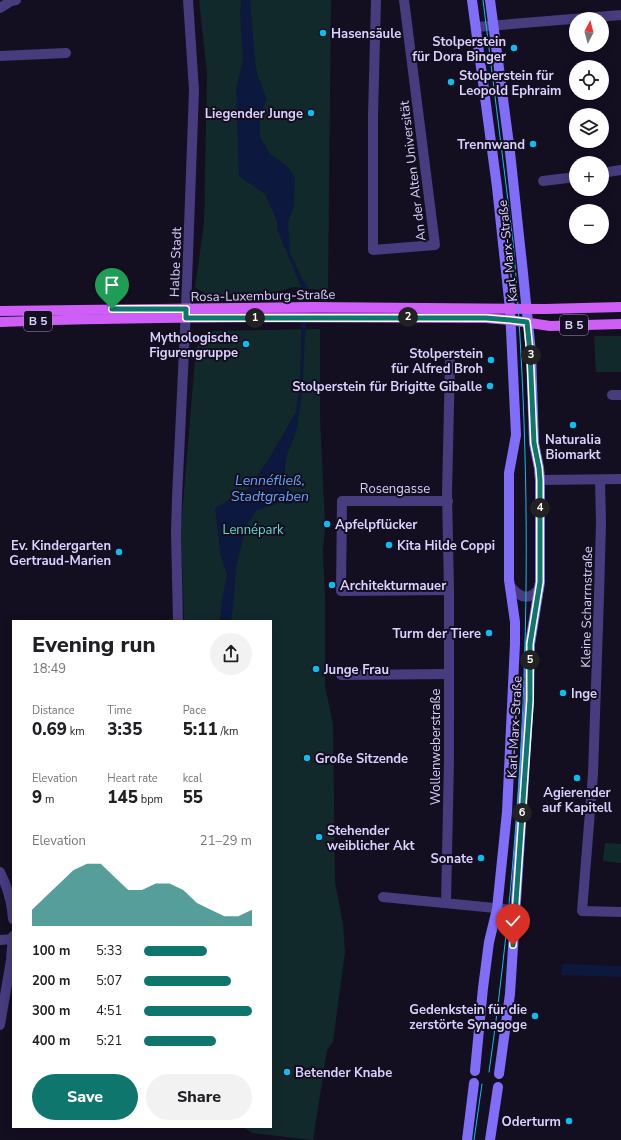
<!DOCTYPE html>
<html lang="en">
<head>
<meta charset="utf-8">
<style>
	body { margin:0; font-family:"Nunito Sans",sans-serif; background:#f2f2f2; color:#202124; height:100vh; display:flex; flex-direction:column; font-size:15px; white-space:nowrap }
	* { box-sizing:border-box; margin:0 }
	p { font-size:13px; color:#757577 }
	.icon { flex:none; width:22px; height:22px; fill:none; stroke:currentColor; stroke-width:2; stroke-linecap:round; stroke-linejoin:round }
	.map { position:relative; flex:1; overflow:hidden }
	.drawer { position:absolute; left:12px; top:620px; width:260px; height:508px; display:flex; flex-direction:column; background:#fff; border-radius:0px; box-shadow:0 2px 10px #0003 }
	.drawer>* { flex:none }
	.needle { width:26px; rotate:6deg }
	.fabs { position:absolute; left:569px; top:12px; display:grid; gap:8px }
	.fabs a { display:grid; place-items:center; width:40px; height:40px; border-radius:50%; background:#fff; box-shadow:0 2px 10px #0003; font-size:20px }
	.pin { position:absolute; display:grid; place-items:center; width:34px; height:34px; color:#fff; margin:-41px -17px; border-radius:50% 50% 50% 0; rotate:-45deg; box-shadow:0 0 4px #0007 }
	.pin .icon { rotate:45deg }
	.km { position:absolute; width:20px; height:20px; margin:-10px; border-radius:50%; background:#222; color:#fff; font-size:11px; line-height:20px; text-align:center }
	.round { display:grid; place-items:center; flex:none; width:42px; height:42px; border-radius:21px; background:#f2f2f2 }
	.head { display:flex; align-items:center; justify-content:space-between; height:68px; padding:0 20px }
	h1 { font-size:22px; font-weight:800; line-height:30px }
	.figures { display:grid; grid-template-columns:repeat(3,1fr); gap:6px; height:68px; padding:4px 20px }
	.figures div { display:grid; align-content:center }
	.figures b { font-size:17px; font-weight:800 }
	.figures small { font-size:11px; font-weight:400 }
	.figures p { font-size:11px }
	.chart { height:112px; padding:8px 20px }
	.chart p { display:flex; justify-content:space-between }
	.chart svg { width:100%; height:72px; margin-top:4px; fill:#0f766e; opacity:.7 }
	.cta { display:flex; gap:8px; margin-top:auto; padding:8px 20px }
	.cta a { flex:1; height:46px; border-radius:24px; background:#0f766e; color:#fff; font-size:16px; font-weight:800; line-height:46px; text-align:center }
	.cta a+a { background:#f2f2f2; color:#202124 }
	ul { padding:0 20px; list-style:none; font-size:13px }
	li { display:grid; grid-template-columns:64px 48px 1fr; align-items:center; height:30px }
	li i { height:10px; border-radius:5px; background:#0f766e }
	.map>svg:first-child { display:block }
	.green { fill:#12292b }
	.water { fill:#0c183d }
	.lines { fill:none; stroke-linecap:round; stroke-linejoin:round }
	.street { stroke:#463c7e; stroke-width:10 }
	.secondary { stroke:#806df8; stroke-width:10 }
	.primary { stroke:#cf5ef7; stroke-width:10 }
	.tram { stroke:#0cbeee; stroke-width:1 }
	.route-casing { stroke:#fff; stroke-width:8 }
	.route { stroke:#0f766e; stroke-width:5 }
	.poi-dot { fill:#0cbeee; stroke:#140e21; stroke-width:1.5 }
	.labels { text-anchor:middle; stroke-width:4; stroke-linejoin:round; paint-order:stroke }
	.shield { fill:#140e21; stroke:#9f96bb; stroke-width:1 }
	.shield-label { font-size:12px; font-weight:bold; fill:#dbd1fd }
	.poi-label { font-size:13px; font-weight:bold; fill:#dbd1fd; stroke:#140e21; text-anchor:end }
	.street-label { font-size:13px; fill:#dbd1fd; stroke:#140e21 }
	.park-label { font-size:13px; fill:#61d9c9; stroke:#140e21 }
	.water-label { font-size:14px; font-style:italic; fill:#64a3f7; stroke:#140e21 }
</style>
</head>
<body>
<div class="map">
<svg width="621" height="1140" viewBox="0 0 621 1140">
	<rect width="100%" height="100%" fill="#140e21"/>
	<g class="green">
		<path d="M199,0H331L328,291L294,287L265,295L207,294L195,288L204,223L207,73Z"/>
		<path d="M320,329V416L325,525L323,550L325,599V686L333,724L335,882L343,924L345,952L333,1042L327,1050L313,1140L252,1133L243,1127H271V621H184L181,527L196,348L206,333L214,331Z"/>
		<path d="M594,336H621V372H596Z"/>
		<path d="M605,843L621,844V863L603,861Z"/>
	</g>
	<g class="water">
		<path d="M241,0H250L255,59L257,74L267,99L263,108L260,119V137L270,154L288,167L295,178L294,207L288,222L290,253L303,280L309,289L304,350L303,385L297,429L287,455L284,476L292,504L279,503L257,510L246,526L236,568L233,609L231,621H220L222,599L227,575L221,557L215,508L248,489L268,460L296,412L300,381L302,289L277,229V221L265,194L239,176L236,90L243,59L240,15Z"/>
		<path d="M562,964L621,966V977L561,975Z"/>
	</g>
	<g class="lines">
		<g class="street">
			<path d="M376,0L373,116V250L435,245L404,0"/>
			<path d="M0,8L11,1L16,0"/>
			<path d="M476,27L621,15"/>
			<path d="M0,56L66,53"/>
			<path d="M602,173L621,170"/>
			<path d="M543,181L576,177"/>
			<path d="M612,395H621"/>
			<path d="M540,480L621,479"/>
			<path d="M600,480L601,522L599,596L593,774L582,911L621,912"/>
			<path d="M448,501H342L341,591L449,590"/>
			<path d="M511,587C520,598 529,601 539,589"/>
			<path d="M178,621L176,533L177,498L186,309L194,90L188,0"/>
			<path d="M341,675L449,674"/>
			<path d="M0,872C7,886 12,903 13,919"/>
			<path d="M383,897L516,910"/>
			<path d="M446,903L449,759V590L447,493L450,362"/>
			<path d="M0,940L13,939"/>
			<path d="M0,1025L11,960L13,936"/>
		</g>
		<g class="secondary">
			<path d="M472,0L497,187L510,309L516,435L509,473V580L515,622V643L507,812L497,909L489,942L483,988L475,1071"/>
			<path d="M490,0L510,152L523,273L531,353L534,443L539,468L540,480V582L530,644L529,699L510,994L499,1074"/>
			<path d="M467,1140L474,1083"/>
			<path d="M490,1140L498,1087"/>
		</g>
		<g class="primary">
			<path d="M0,311L312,307L545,309L621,307"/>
			<path d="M0,322C162,316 324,317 486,318L510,320L550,326L621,324"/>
		</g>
		<g class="tram">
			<path d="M483,0L513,241C537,518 528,798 489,1072"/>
			<path d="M474,1140L482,1084"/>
		</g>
	</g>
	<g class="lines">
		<defs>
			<path id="route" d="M112,309H186V318H486L510,320L527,322L530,353L534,443L539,468L540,480V582L530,644V700L513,945"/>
		</defs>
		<use href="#route" class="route-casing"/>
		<use href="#route" class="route"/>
	</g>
	<g class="poi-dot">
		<circle cx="323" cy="33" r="4"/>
		<circle cx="514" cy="48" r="4"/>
		<circle cx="451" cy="82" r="4"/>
		<circle cx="311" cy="113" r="4"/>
		<circle cx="533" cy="144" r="4"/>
		<circle cx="246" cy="344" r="4"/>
		<circle cx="491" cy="360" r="4"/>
		<circle cx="490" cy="386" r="4"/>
		<circle cx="573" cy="425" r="4"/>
		<circle cx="327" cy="524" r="4"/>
		<circle cx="389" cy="545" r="4"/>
		<circle cx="119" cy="552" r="4"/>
		<circle cx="332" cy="585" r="4"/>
		<circle cx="489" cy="633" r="4"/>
		<circle cx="316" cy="669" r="4"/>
		<circle cx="563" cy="693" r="4"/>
		<circle cx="307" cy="758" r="4"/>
		<circle cx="577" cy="778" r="4"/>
		<circle cx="319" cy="837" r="4"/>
		<circle cx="481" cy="858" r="4"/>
		<circle cx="535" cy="1016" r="4"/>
		<circle cx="287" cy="1072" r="4"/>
		<circle cx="569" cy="1121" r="4"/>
	</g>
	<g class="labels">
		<g class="shield">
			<rect x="24" y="311" width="28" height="20" rx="3"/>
			<rect x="560" y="315" width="28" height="20" rx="3"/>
		</g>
		<g class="shield-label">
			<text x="38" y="325">B 5</text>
			<text x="574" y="329">B 5</text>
		</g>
		<g class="poi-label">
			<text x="331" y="38" text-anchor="start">Hasensäule</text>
			<text x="506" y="46">Stolperstein<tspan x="506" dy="15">für Dora Binger</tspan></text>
			<text x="459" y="80" text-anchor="start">Stolperstein für<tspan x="459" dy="15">Leopold Ephraim</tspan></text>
			<text x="303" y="118">Liegender Junge</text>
			<text x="525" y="149">Trennwand</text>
			<text x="238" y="342">Mythologische<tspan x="238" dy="15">Figurengruppe</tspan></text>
			<text x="483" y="358">Stolperstein<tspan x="483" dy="15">für Alfred Broh</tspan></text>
			<text x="482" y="391">Stolperstein für Brigitte Giballe</text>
			<text x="573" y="444" text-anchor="middle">Naturalia<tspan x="573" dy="15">Biomarkt</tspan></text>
			<text x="335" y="529" text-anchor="start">Apfelpflücker</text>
			<text x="111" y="550">Ev. Kindergarten<tspan x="111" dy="15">Gertraud-Marien</tspan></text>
			<text x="397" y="550" text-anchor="start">Kita Hilde Coppi</text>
			<text x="340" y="590" text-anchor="start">Architekturmauer</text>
			<text x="481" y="638">Turm der Tiere</text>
			<text x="324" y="674" text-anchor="start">Junge Frau</text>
			<text x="571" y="698" text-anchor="start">Inge</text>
			<text x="315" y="763" text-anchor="start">Große Sitzende</text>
			<text x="577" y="797" text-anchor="middle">Agierender<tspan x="577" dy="15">auf Kapitell</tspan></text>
			<text x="327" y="835" text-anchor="start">Stehender<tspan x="327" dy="15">weiblicher Akt</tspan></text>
			<text x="473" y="863">Sonate</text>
			<text x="527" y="1014">Gedenkstein für die<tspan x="527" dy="15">zerstörte Synagoge</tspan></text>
			<text x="295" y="1077" text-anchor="start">Betender Knabe</text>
			<text x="561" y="1126">Oderturm</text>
		</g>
		<g class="street-label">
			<text transform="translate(412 171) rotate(-97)" y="5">An der Alten Universität</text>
			<text transform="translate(507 251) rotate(-96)" y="5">Karl-Marx-Straße</text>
			<text transform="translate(175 262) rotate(-88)" y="5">Halbe Stadt</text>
			<text transform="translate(263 295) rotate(-1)" y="5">Rosa-Luxemburg-Straße</text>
			<text x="395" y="493">Rosengasse</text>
			<text transform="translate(586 607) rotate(-89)" y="5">Kleine Scharrnstraße</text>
			<text transform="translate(514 727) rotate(-87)" y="5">Karl-Marx-Straße</text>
			<text transform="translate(435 747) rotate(-90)" y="5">Wollenweberstraße</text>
		</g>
		<g class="park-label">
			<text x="253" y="534">Lennépark</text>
		</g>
		<g class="water-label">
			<text x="270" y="485">Lennéfließ,<tspan x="270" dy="16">Stadtgraben</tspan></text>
		</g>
	</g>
</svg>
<div class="fabs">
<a><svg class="needle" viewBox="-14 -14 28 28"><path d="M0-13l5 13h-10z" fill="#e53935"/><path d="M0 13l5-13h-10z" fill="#757577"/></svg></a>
<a><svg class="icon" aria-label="locate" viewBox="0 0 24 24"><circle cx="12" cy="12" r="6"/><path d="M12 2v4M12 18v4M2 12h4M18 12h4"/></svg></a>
<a><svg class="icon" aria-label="layers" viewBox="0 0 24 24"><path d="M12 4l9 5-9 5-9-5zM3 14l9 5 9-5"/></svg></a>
<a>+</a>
<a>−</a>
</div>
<div class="pin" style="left:112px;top:309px;background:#1e9e55"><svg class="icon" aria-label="arrive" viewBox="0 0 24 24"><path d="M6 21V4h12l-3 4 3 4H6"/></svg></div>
<div class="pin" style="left:513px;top:945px;background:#d93025"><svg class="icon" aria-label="check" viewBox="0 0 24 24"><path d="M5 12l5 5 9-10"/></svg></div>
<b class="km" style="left:255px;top:318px">1</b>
<b class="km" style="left:408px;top:317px">2</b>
<b class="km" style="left:531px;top:355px">3</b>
<b class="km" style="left:540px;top:508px">4</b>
<b class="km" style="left:530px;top:660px">5</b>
<b class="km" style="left:522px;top:813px">6</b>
<section class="drawer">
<div class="head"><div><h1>Evening run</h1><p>18:49</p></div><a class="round"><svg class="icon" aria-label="share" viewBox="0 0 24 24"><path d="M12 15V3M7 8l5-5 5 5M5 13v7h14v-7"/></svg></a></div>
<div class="figures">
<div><p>Distance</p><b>0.69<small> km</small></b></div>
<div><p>Time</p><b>3:35</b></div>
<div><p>Pace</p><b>5:11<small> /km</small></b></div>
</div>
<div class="figures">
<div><p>Elevation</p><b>9<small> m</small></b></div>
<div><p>Heart rate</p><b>145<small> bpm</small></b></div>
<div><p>kcal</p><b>55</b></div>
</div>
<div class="chart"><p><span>Elevation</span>21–29 m</p>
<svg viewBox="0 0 160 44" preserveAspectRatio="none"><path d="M0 44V34L10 26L20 18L30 10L40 6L50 6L60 14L70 22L80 22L90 18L100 18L110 22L120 30L130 34L140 38L150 38L160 34V44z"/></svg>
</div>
<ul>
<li><b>100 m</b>5:33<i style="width:58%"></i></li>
<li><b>200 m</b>5:07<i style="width:81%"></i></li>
<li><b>300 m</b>4:51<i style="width:100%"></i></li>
<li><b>400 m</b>5:21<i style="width:67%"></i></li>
</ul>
<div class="cta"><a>Save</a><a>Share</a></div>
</section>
</div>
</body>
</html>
